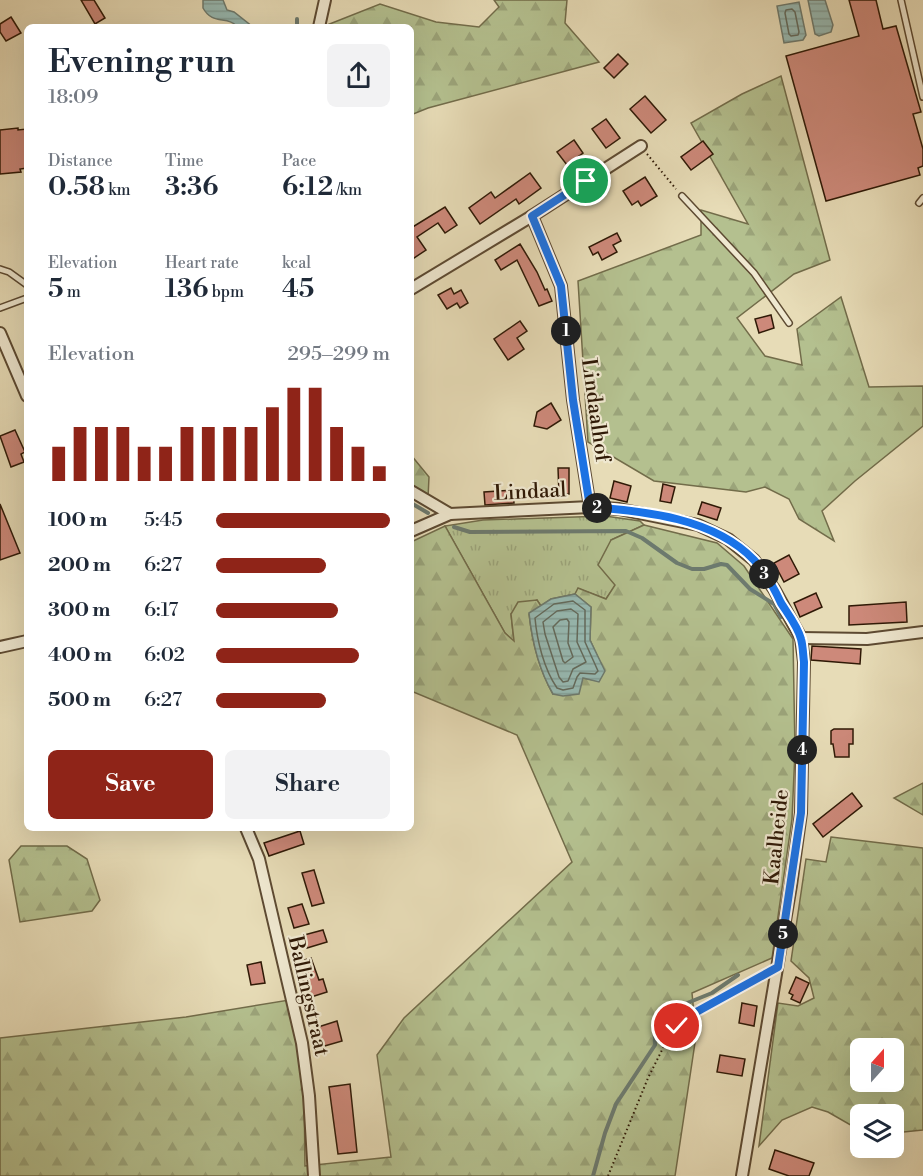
<!DOCTYPE html>
<html lang="en">
<head>
<meta charset="utf-8">
<style>
	body { margin:0; font-family:"Libre Bodoni",serif; background:#f2f2f3; color:#1f2937; height:100vh; display:flex; flex-direction:column; font-size:22px; white-space:nowrap }
	* { box-sizing:border-box; margin:0 }
	p { font-size:20px; color:#747a83 }
	.icon { flex:none; width:33px; height:33px; fill:none; stroke:currentColor; stroke-width:2; stroke-linecap:round; stroke-linejoin:round }
	.map { position:relative; flex:1; overflow:hidden }
	.side { position:absolute; left:24px; top:24px; width:390px; height:807px; display:flex; flex-direction:column; background:#fff; border-radius:9px; box-shadow:0 6px 24px #0002 }
	.side>* { flex:none }
	.needle { width:39px; rotate:21deg }
	.controls { position:absolute; left:850px; top:1038px; display:grid; gap:12px }
	.controls a { display:grid; place-items:center; width:54px; height:54px; border-radius:9px; background:#fff; box-shadow:0 6px 24px #0002; font-size:30px }
	.pin { position:absolute; display:grid; place-items:center; width:51px; height:51px; color:#fff; margin:-26px; border:3px solid #fff; border-radius:50%; box-shadow:0 2px 6px #0007 }
	.km { position:absolute; width:30px; height:30px; margin:-15px; border-radius:50%; background:#222; color:#fff; font-size:16px; line-height:30px; text-align:center }
	.round { display:grid; place-items:center; flex:none; width:63px; height:63px; border-radius:9px; background:#f2f2f3 }
	.overview { display:flex; align-items:center; justify-content:space-between; height:102px; padding:0 24px }
	h1 { font-size:33px; font-weight:600; line-height:45px }
	.stats { display:grid; grid-template-columns:repeat(3,1fr); gap:9px; height:102px; padding:6px 24px }
	.stats div { display:grid; align-content:center }
	.stats b { font-size:26px; font-weight:600 }
	.stats small { font-size:16px; font-weight:400 }
	.stats p { font-size:16px }
	.chart { height:168px; padding:12px 24px }
	.chart p { display:flex; justify-content:space-between }
	.chart svg { width:100%; height:108px; margin-top:6px; stroke:#8f2418; stroke-width:6 }
	.button { display:flex; gap:12px; margin-top:auto; padding:12px 24px }
	.button a { flex:1; height:69px; border-radius:9px; background:#8f2418; color:#fff; font-size:24px; font-weight:600; line-height:69px; text-align:center }
	.button a+a { background:#f2f2f3; color:#1f2937 }
	ul { padding:0 24px; list-style:none; font-size:20px }
	li { display:grid; grid-template-columns:96px 72px 1fr; align-items:center; height:45px }
	li i { height:15px; border-radius:8px; background:#8f2418 }
	.map>svg:first-child { display:block }
	.grass { fill:url(#grass-tufts); stroke:#726c4a; stroke-width:1.5 }
	.forest { fill:url(#forest-firs); stroke:#726c4a; stroke-width:1.5; fill-rule:evenodd }
	.water { fill:url(#water-rules); stroke:#6d7a6e; stroke-width:1.5 }
	.lines { fill:none; stroke-linecap:round; stroke-linejoin:round }
	.shore { stroke:#636a5c; stroke-width:1.5 }
	.stream { stroke:#6d7a6e; stroke-width:4 }
	.building { fill:#cd897a; stroke:#2f1906; stroke-width:1.5 }
	.service-casing { stroke:#5d4a32; stroke-width:8 }
	.minor-casing { stroke:#5d4a32; stroke-width:14 }
	.path { stroke:#2f1906; stroke-width:2; stroke-dasharray:1.5 3; stroke-linecap:butt }
	.service { stroke:#efe8d0; stroke-width:5 }
	.minor { stroke:#efe8d0; stroke-width:10 }
	.route-casing { stroke:#fff; stroke-width:12 }
	.route { stroke:#1a73e8; stroke-width:8 }
	.labels { text-anchor:middle; stroke-width:4.5; stroke-linejoin:round; paint-order:stroke }
	.street-label { font-size:21px; fill:#2f1906; stroke:#efe8d0 }
</style>
</head>
<body>
<div class="map">
<svg width="923" height="1176" viewBox="0 0 923 1176">
	<defs>
		<pattern id="grass-tufts" width="24" height="20" patternUnits="userSpaceOnUse" patternTransform="scale(1.5)"><rect width="24" height="20" fill="#b4c08f"/><path d="M3 7l-1-3M5 7V3M7 7l1-3M15 17l-1-3M17 17v-4M19 17l1-3" fill="none" stroke="#9ba47a"/></pattern>
		<pattern id="forest-firs" width="22" height="20" patternUnits="userSpaceOnUse" patternTransform="scale(1.5)"><rect width="22" height="20" fill="#b4c08f"/><path d="M5 1l3.5 6h-7zM16 11l3.5 6h-7z" fill="#9ba47a"/></pattern>
		<pattern id="water-rules" width="6" height="5" patternUnits="userSpaceOnUse" patternTransform="scale(1.5)"><rect width="6" height="5" fill="#97bab3"/><path d="M0 2.5h6" fill="none" stroke="#829f98"/></pattern>
	</defs>
	<rect width="100%" height="100%" fill="#e7dcb7"/>
	<filter id="stains"><feTurbulence type="fractalNoise" baseFrequency=".00333" numOctaves="4"/><feColorMatrix values="0 0 0 0 .2 0 0 0 0 .09 0 0 0 0 .02 0 0 0 .5 -.17"/></filter>
	<radialGradient id="worn" r=".72"><stop offset=".6" stop-color="#630" stop-opacity="0"/><stop offset="1" stop-color="#630" stop-opacity=".3"/></radialGradient>
	<path class="grass" d="M605,516L640,521L644,525L611,540L616,585L606,599L579,589L575,594L551,599L541,606L537,600L511,614L514,642L505,633L445,526L483,520Z"/>
	<g class="forest">
		<path d="M494,0H567L565,23L599,62L428,108L411,115V27H322L380,4L436,22L479,27L499,7Z"/>
		<path d="M781,76L830,260L794,274L737,318L765,356L802,365L797,329L841,297L869,387L923,386V426L855,481L822,511L834,541L799,519L789,499L765,487L746,492L654,481L588,442L578,281L701,235V210L748,224L691,123L742,94Z"/>
		<path d="M411,455L429,477L428,498L411,487Z"/>
		<path d="M644,525L717,543L744,566L793,639L795,751L792,819L772,958L692,993L696,1036L675,1176H0V1038L186,1017L289,1000L304,1090L305,1166L391,1157L377,1055L404,1018L572,862L517,735L411,691V542L445,526L505,633L514,641L511,614L518,602L537,600L541,606L529,614C532,641 539,670 553,694L583,678L599,681L604,671L590,640L591,607L575,594L578,588L606,599L615,585L598,565L611,540Z"/>
		<path d="M923,783V815L894,798Z"/>
		<path d="M831,837L923,848V1130L894,1133V1114H861V1131L828,1112L812,1107L782,1120L759,1146L778,1003L798,1006L814,998L809,978L791,961L806,859L826,862ZM861,1048H894V1082H861Z"/>
		<path d="M21,846H67L87,859L100,900L92,911L20,922L9,860Z"/>
	</g>
	<g class="water">
		<path d="M203,0H223L227,10L234,12L253,27H238C227,15 213,26 203,8Z"/>
		<path d="M808,0H825L833,25L831,32L819,36L815,34Z"/>
		<path d="M799,2L806,35L803,40L784,43L777,6Z"/>
		<path d="M575,594L591,607L590,640L605,671L599,682L583,678L579,694L563,696L553,694C539,670 532,641 529,613L551,599Z"/>
	</g>
	<g class="lines">
		<g class="shore">
			<path d="M792,9L795,12L799,32L798,35L791,36L789,34L785,13L786,10Z"/>
			<path d="M573,601L585,610V642L598,671L595,674L580,673L577,677L573,688L563,690L557,688C544,669 537,641 535,618L554,604Z"/>
			<path d="M571,609L578,614L577,642L586,662L573,669L568,681L563,682L559,677L545,634L543,622L557,611Z"/>
			<path d="M567,619L569,622L568,643L573,657L565,663L563,661L553,627L560,620Z"/>
		</g>
		<g class="stream">
			<path d="M297,19V27"/>
			<path d="M411,503L428,513"/>
			<path d="M454,527L470,532L626,531L642,538L677,563L692,569H704L721,564L727,565L750,589L774,604L781,617"/>
			<path d="M593,1176L605,1133L616,1104L655,1045L654,1021L665,1012L712,993L738,975"/>
		</g>
	</g>
	<g class="building">
		<path d="M81,0H94L105,18L95,24Z"/>
		<path d="M849,0H876L883,29L896,26L921,112L913,114L923,149V166L918,168L920,175L826,201L786,56L859,36Z"/>
		<path d="M11,17L21,33L6,41L0,32V24Z"/>
		<path d="M618,54L628,64L614,78L604,68Z"/>
		<path d="M645,96L666,120L651,133L630,109Z"/>
		<path d="M606,119L620,138L606,148L592,129Z"/>
		<path d="M18,128V130L27,129V168L20,169L21,172L0,174V130Z"/>
		<path d="M574,140L583,153L567,165L557,152Z"/>
		<path d="M703,141L713,154L691,170L681,157Z"/>
		<path d="M530,173L541,188L519,204L516,199L480,224L469,208L491,192L495,198Z"/>
		<path d="M645,177L657,196L641,206L638,201L632,205L623,191Z"/>
		<path d="M445,207L457,225L445,233L438,223L417,237L426,250L411,260V228Z"/>
		<path d="M617,233L621,241L613,245L617,252L602,260L598,252L593,255L589,247Z"/>
		<path d="M520,244L537,272L545,290L547,289L552,301L539,306L517,260L501,270L495,260Z"/>
		<path d="M451,288L454,294L461,290L468,303L460,308L457,303L447,309L438,295Z"/>
		<path d="M771,315L774,328L759,333L755,319Z"/>
		<path d="M520,321L527,331L517,338L524,349L508,360L494,339Z"/>
		<path d="M551,403L561,420L547,429L534,426L537,412Z"/>
		<path d="M15,430L25,452L21,454L24,462L11,467L0,436Z"/>
		<path d="M558,468H569V494H559Z"/>
		<path d="M614,481L631,486L627,502L610,498Z"/>
		<path d="M663,484L675,487L671,503L660,501Z"/>
		<path d="M513,490L514,503L485,505L484,492Z"/>
		<path d="M702,502L721,508L717,520L698,514Z"/>
		<path d="M0,504L20,553L0,560Z"/>
		<path d="M789,555L799,574L784,582L774,563Z"/>
		<path d="M816,593L822,607L800,617L794,603Z"/>
		<path d="M906,602L907,622L849,625V606Z"/>
		<path d="M812,646L861,649L860,664L811,660Z"/>
		<path d="M834,729H853V744H849V757H835L833,744H831V731Z"/>
		<path d="M852,793L862,806L823,837L813,824Z"/>
		<path d="M300,831L304,844L269,856L264,843Z"/>
		<path d="M314,870L324,903L312,906L302,873Z"/>
		<path d="M302,904L309,924L294,928L288,908Z"/>
		<path d="M323,930L327,942L307,948L304,935Z"/>
		<path d="M311,958L319,980L323,979L327,992L308,998L298,962Z"/>
		<path d="M261,962L265,983L251,985L247,965Z"/>
		<path d="M796,977L809,983L800,1003L791,999L793,995L789,993Z"/>
		<path d="M742,1003L757,1006L754,1026L739,1023Z"/>
		<path d="M337,1021L342,1041L321,1047L315,1028Z"/>
		<path d="M720,1055L745,1059L742,1076L717,1072Z"/>
		<path d="M350,1084L357,1152L338,1154L329,1087Z"/>
		<path d="M775,1150L814,1163L809,1176H789L769,1169Z"/>
	</g>
	<g class="lines">
		<defs>
			<g id="service">
				<path d="M901,0L923,97"/>
				<path d="M682,196L754,273L789,323"/>
				<path d="M919,203L923,198"/>
				<path d="M0,269L9,272L27,285"/>
				<path d="M0,308L27,298"/>
			</g>
			<g id="minor">
				<path d="M319,27L325,0"/>
				<path d="M411,289L532,216"/>
				<path d="M0,333L27,396"/>
				<path d="M411,491L450,514L590,507L619,509L698,525L728,539L754,560L774,589L801,638L804,662L801,813L791,885L742,1176"/>
				<path d="M590,507L573,400L561,286L532,216L641,146"/>
				<path d="M411,531L450,514"/>
				<path d="M801,638L867,639L923,632"/>
				<path d="M0,647L27,641"/>
				<path d="M246,828L259,859L302,1043L309,1096L314,1176"/>
			</g>
		</defs>
		<use href="#service" class="service-casing"/>
		<use href="#minor" class="minor-casing"/>
		<g class="path">
			<path d="M647,154L676,189"/>
			<path d="M608,1176L648,1078L665,1044L677,1026L689,1016L765,974"/>
		</g>
		<use href="#service" class="service"/>
		<use href="#minor" class="minor"/>
	</g>
	<g class="lines">
		<defs>
			<path id="route" d="M586,181L532,216L561,286L573,400L590,507C645,511 714,518 754,560C765,572 774,588 781,603C788,614 798,627 801,639C803,646 803,655 804,662L801,813L778,967L689,1016L677,1026"/>
		</defs>
		<use href="#route" class="route-casing"/>
		<use href="#route" class="route"/>
	</g>
	<g class="labels">
		<g class="street-label">
			<text transform="translate(596 410) rotate(82)" y="7">Lindaalhof</text>
			<text transform="translate(530 491) rotate(-3)" y="7">Lindaal</text>
			<text transform="translate(776 837) rotate(-84)" y="7">Kaalheide</text>
			<text transform="translate(309 996) rotate(77)" y="7">Ballingstraat</text>
		</g>
	</g>
	<rect width="100%" height="100%" filter="url(#stains)"/>
	<rect width="100%" height="100%" fill="url(#worn)"/>
</svg>
<div class="controls">
<a><svg class="needle" viewBox="-14 -14 28 28"><path d="M0-13l5 13h-10z" fill="#e53935"/><path d="M0 13l5-13h-10z" fill="#747a83"/></svg></a>
<a><svg class="icon" aria-label="layers" viewBox="0 0 24 24"><path d="M12 4l9 5-9 5-9-5zM3 14l9 5 9-5"/></svg></a>
</div>
<div class="pin" style="left:586px;top:181px;background:#1e9e55"><svg class="icon" aria-label="arrive" viewBox="0 0 24 24"><path d="M6 21V4h12l-3 4 3 4H6"/></svg></div>
<div class="pin" style="left:677px;top:1026px;background:#d93025"><svg class="icon" aria-label="check" viewBox="0 0 24 24"><path d="M5 12l5 5 9-10"/></svg></div>
<b class="km" style="left:566px;top:331px">1</b>
<b class="km" style="left:597px;top:508px">2</b>
<b class="km" style="left:764px;top:574px">3</b>
<b class="km" style="left:802px;top:750px">4</b>
<b class="km" style="left:783px;top:934px">5</b>
<section class="side">
<div class="overview"><div><h1>Evening run</h1><p>18:09</p></div><a class="round"><svg class="icon" aria-label="share" viewBox="0 0 24 24"><path d="M12 15V3M7 8l5-5 5 5M5 13v7h14v-7"/></svg></a></div>
<div class="stats">
<div><p>Distance</p><b>0.58<small> km</small></b></div>
<div><p>Time</p><b>3:36</b></div>
<div><p>Pace</p><b>6:12<small> /km</small></b></div>
</div>
<div class="stats">
<div><p>Elevation</p><b>5<small> m</small></b></div>
<div><p>Heart rate</p><b>136<small> bpm</small></b></div>
<div><p>kcal</p><b>45</b></div>
</div>
<div class="chart"><p><span>Elevation</span>295–299 m</p>
<svg viewBox="0 0 160 44" preserveAspectRatio="none"><path d="M5 44V30M15 44V22M25 44V22M35 44V22M45 44V30M55 44V30M65 44V22M75 44V22M85 44V22M95 44V22M105 44V14M115 44V6M125 44V6M135 44V22M145 44V30M155 44V38"/></svg>
</div>
<ul>
<li><b>100 m</b>5:45<i style="width:100%"></i></li>
<li><b>200 m</b>6:27<i style="width:63%"></i></li>
<li><b>300 m</b>6:17<i style="width:70%"></i></li>
<li><b>400 m</b>6:02<i style="width:82%"></i></li>
<li><b>500 m</b>6:27<i style="width:63%"></i></li>
</ul>
<div class="button"><a>Save</a><a>Share</a></div>
</section>
</div>
</body>
</html>
